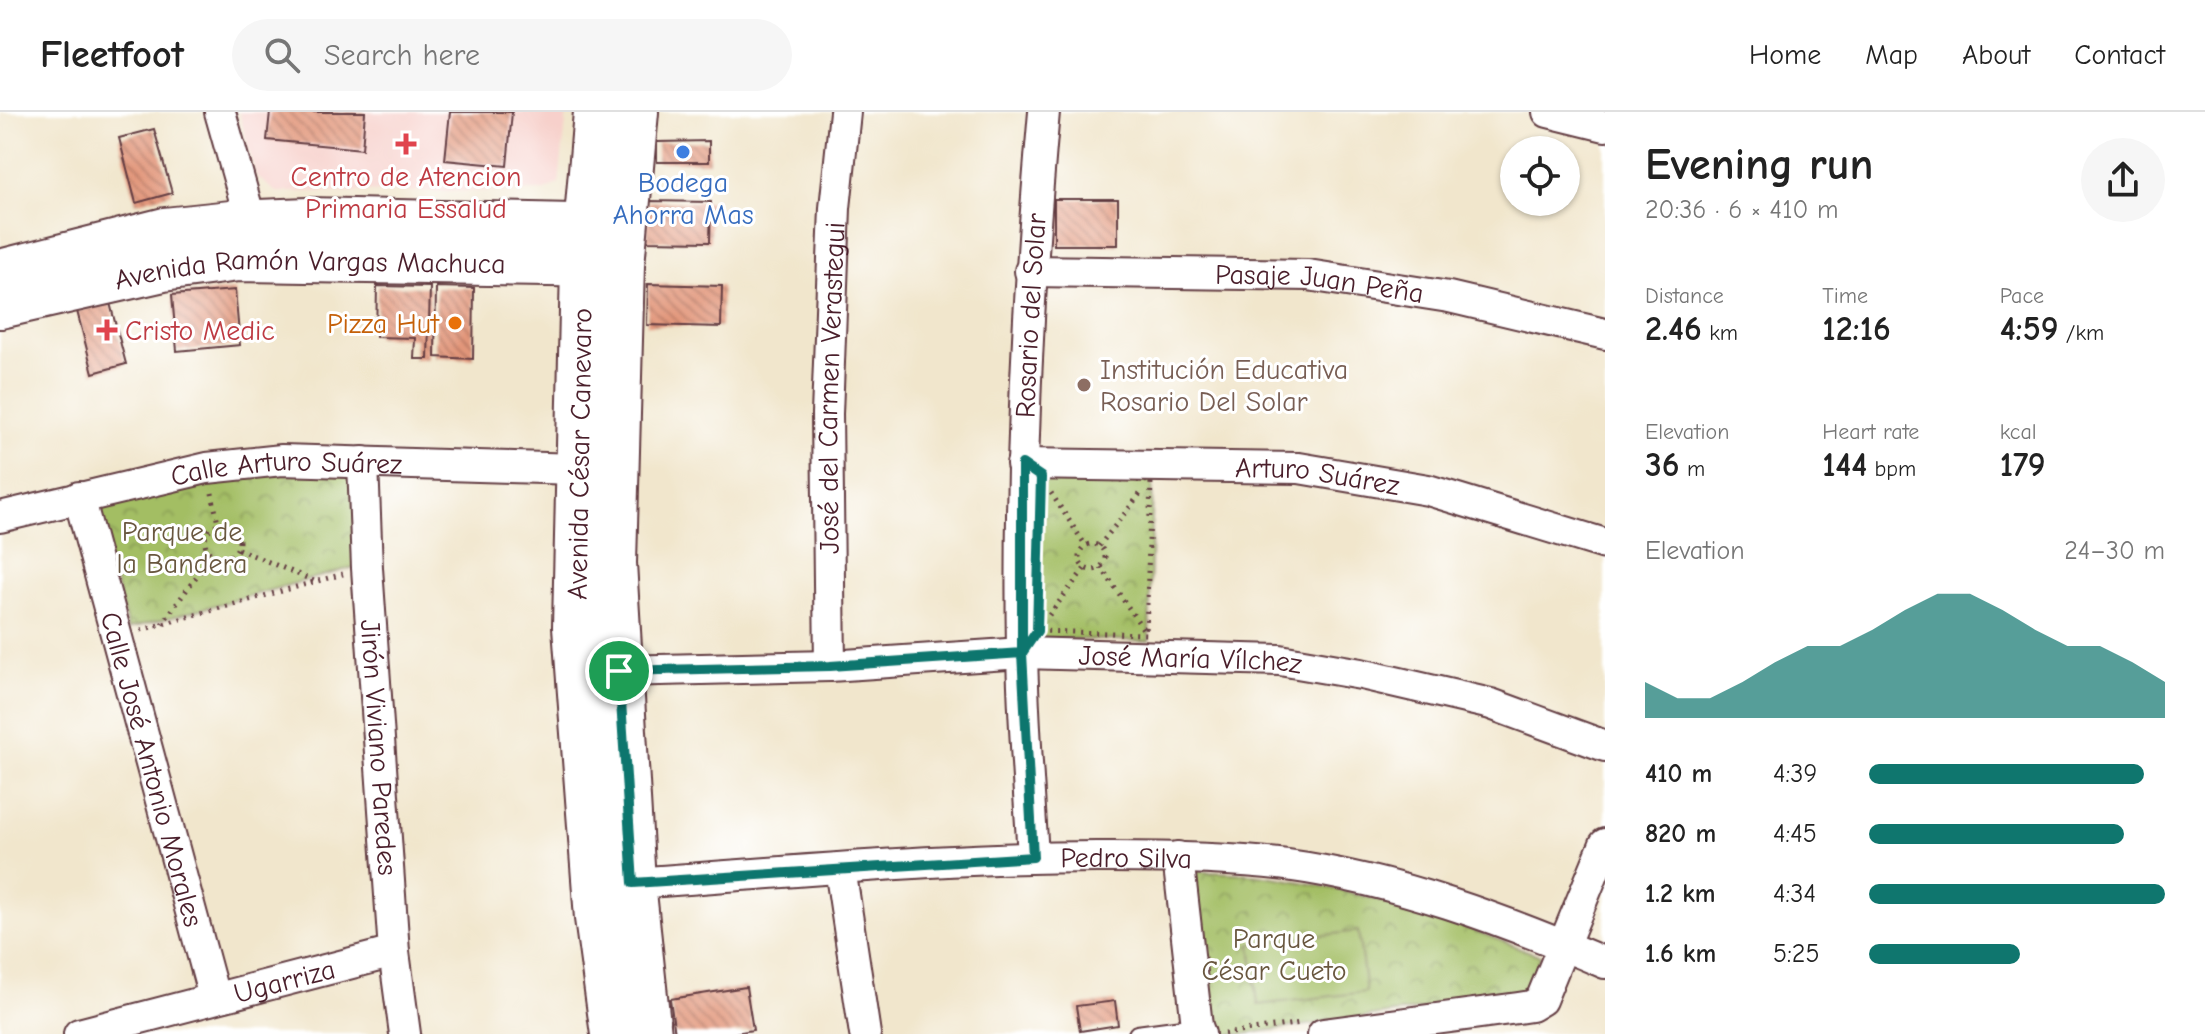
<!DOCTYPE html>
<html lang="en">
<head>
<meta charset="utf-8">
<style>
	body { margin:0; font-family:"Comic Neue",sans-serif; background:#f6f6f6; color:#222; height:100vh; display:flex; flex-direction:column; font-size:30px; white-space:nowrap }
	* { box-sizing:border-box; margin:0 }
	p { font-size:26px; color:#767676 }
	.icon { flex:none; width:44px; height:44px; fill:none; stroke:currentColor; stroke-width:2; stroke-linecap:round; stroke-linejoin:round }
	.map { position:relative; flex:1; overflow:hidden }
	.drawer { display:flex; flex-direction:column; background:#fff; width:600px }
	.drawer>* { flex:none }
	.tools { position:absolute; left:1500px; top:24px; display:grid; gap:16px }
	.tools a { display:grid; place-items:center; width:80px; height:80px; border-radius:50%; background:#fff; box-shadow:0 2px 6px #0004; font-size:40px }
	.pin { position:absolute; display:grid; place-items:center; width:68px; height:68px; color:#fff; margin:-34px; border:4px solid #fff; border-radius:50%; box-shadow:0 2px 8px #0007 }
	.round { display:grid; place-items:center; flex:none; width:84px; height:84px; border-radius:42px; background:#f6f6f6 }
	.overview { display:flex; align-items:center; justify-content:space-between; height:136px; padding:0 40px }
	h1 { font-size:44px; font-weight:700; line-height:60px }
	.stats { display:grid; grid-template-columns:repeat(3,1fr); gap:12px; height:136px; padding:8px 40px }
	.stats div { display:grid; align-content:center }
	.stats b { font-size:34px; font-weight:700 }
	.stats small { font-size:22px; font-weight:400 }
	.stats p { font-size:22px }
	.chart { height:224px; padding:16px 40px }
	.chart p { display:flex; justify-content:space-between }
	.chart svg { width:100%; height:144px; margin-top:8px; fill:#0f766e; opacity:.7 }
	ul { padding:0 40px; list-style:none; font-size:26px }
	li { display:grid; grid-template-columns:128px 96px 1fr; align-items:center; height:60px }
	li i { height:20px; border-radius:10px; background:#0f766e }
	header { display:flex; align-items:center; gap:48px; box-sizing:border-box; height:112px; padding:0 40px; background:#fff; border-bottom:2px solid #e0e0e0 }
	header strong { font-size:38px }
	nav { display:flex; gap:44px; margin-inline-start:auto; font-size:28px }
	.search { width:560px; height:72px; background:#f6f6f6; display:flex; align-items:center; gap:20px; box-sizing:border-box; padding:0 28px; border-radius:44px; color:#767676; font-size:30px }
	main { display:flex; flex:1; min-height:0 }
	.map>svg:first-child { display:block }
	.built { fill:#f7d0cb }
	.park { fill:url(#park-crowns); stroke:#766e48; stroke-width:2 }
	.pitch { fill:#a3be64; stroke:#766e48; stroke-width:2 }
	.building { fill:url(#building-back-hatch) }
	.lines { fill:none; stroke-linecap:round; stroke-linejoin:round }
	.lane-casing { stroke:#633d43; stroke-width:20 }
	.street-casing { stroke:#633d43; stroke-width:34 }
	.secondary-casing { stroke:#633d43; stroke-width:48 }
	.path { stroke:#633d43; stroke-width:5; stroke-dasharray:2 6; stroke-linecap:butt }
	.lane { stroke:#fff; stroke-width:16 }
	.street { stroke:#fff; stroke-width:30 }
	.secondary { stroke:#fff; stroke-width:44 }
	.route-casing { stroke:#fff; stroke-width:16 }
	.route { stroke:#0f766e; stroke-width:10 }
	.health-dot { fill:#e0444e; stroke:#fff; stroke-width:3 }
	.shop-dot { fill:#3f7fe0; stroke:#fff; stroke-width:3 }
	.food-dot { fill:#e8710a; stroke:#fff; stroke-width:3 }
	.education-dot { fill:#8d6e63; stroke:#fff; stroke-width:3 }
	.labels { text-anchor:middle; stroke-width:6; stroke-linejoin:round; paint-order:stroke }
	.health-label { font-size:28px; fill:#be3a42; stroke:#fff }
	.shop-label { font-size:28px; fill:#366cbe; stroke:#fff }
	.street-label { font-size:28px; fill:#4a1f2b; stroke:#fff }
	.food-label { font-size:28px; fill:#c56008; stroke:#fff; text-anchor:end }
	.education-label { font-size:28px; fill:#785e54; stroke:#fff; text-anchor:start }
	.park-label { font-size:28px; fill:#69573f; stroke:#fff }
</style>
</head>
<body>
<header>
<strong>Fleetfoot</strong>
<div class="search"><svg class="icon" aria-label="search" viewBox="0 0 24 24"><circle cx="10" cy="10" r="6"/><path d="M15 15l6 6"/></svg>Search here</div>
<nav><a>Home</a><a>Map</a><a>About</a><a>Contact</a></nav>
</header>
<main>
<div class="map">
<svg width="1605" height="922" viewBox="0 0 1605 922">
	<defs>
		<pattern id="park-crowns" width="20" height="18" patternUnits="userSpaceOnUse" patternTransform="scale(2)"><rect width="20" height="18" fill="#a3be64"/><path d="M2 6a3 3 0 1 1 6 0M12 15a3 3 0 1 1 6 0" fill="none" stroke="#879a53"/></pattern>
		<pattern id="building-back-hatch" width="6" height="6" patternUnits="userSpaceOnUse" patternTransform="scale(2)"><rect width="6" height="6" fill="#e2967a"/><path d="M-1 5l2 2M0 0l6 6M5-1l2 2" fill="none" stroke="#b97a64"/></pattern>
	</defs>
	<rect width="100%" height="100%" fill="#fff"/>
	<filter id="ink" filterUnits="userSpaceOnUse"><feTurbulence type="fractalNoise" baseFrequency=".0125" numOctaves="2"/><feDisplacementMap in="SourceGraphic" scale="16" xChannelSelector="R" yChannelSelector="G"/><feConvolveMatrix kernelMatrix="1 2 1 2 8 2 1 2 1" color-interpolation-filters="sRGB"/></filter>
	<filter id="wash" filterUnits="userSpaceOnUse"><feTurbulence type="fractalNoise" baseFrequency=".006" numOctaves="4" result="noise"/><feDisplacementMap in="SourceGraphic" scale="32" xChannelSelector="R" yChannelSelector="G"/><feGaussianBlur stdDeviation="1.8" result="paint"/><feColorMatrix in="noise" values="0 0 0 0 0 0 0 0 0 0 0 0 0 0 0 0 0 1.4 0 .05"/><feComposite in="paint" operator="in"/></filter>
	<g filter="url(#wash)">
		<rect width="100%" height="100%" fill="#f1e6cc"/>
		<path class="built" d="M239,0H567L559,71L543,79L276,80L256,64Z"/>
		<g class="park">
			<path d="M205,362H355V455L128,517L94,391Z"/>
			<path d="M1038,362L1153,365L1149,529L1035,526Z"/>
			<path d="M1193,759C1215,761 1238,760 1260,763C1358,777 1450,808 1541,844L1525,883L1243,922H1212Z"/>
		</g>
		<path class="pitch" d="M1358,819L1366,880L1258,893L1251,832Z"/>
		<g id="blocks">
			<g class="building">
				<path d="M270,0H365L362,37L267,28Z"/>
				<path d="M450,0H512L507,54L445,48Z"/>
				<path d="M154,17L172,81L136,91L119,26Z"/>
				<path d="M709,29V50H657V30Z"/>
				<rect x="1054" y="87" width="64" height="46"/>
				<path d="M648,89L711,90L710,130L647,129Z"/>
				<path d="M648,172L722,174L721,215L647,213Z"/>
				<path d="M377,174L430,175L428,247H414L415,226L376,225Z"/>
				<path d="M436,175L474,176L473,247L435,245Z"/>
				<path d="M235,178L240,233L177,239L172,183Z"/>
				<path d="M110,191L126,252L93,261L77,199Z"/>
				<path d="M746,875L753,918L729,922H675L670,887Z"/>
				<path d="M1115,889L1118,913L1080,919L1076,894Z"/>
			</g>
		</g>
	</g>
	<g filter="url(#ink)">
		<use href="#blocks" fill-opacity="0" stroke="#633d43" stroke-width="2"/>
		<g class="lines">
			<defs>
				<path id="lane" d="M1137,922L1197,914"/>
				<g id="street">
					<path d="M220,0L251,110"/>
					<path d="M1548,0L1605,14"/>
					<path id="s1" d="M1030,159L1308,163L1449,185L1605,222"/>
					<path id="s2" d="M363,350L367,456L394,840L405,922"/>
					<path id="s3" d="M1022,352L1299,356L1428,378L1605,432"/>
					<path id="s4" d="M79,385L214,885"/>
					<path id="s5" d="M0,405L207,356L282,348L577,357"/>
					<path id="s6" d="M830,554L827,302L835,96L845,0"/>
					<path id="s7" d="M619,559L830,554L1022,541L1280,548L1361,562L1491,592L1605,634"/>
					<path id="s8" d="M1033,745C1029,676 1023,607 1022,539C1019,359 1028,179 1044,0"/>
					<path d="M1178,745L1197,914L1200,922"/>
					<path d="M840,756L865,922"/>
					<path id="s9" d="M633,771C792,760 952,744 1111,745C1170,745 1229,746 1287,753C1397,768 1504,808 1605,851"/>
					<path id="s10" d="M79,922L394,840"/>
					<path d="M1323,922L1518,896L1531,894L1541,888L1605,732"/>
				</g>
				<g id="secondary">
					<path d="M596,0L583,153L575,515L597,806L613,922"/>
					<path d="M636,0L622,153L614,451L633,771L649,922"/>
					<path d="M0,160L165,118L231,111L308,108L616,115"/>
					<path id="s11" d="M0,194L163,157L238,147L613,153"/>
				</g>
			</defs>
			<use href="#lane" class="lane-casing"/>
			<use href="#street" class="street-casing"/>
			<use href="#secondary" class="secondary-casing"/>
			<g class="path">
				<path d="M1041,365L1151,369L1146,522L1037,519Z"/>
				<path d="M212,381L218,411"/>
				<path d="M1051,381L1086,434"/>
				<circle cx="222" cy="429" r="17"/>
				<circle cx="1092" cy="445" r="13"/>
				<path d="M1099,434L1140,382"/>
				<path d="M238,437L314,469"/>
				<path d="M1101,455L1143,517"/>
				<path d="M1049,503L1085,456"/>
				<path d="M162,512L212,443"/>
				<path d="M141,518L343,462"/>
				<path d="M1224,922L1301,911"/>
			</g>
			<use href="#lane" class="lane"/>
			<use href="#street" class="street"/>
			<use href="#secondary" class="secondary"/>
		</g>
	</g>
	<g class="lines" filter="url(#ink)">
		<defs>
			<path id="route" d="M619,559L830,554L1022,541L1037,519L1041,365L1022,352V541L1033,745L633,771L619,559"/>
		</defs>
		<use href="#route" class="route-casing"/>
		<use href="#route" class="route"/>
	</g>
	<g class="health-dot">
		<path d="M402 20h8v8h8v8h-8v8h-8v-8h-8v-8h8z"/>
		<path d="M103 206h8v8h8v8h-8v8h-8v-8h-8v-8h8z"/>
	</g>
	<circle class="shop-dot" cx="683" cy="40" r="8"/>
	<circle class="food-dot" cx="455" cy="211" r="8"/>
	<circle class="education-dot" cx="1084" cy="273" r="8"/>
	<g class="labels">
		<g class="health-label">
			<text x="406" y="74">Centro de Atencion<tspan x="406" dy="32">Primaria Essalud</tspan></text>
			<text x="125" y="228" text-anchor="start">Cristo Medic</text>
		</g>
		<g class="shop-label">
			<text x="683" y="80">Bodega<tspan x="683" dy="32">Ahorra Mas</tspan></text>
		</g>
		<g class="street-label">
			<text dy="10" stroke="none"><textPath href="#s11" startOffset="314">Avenida Ramón Vargas Machuca</textPath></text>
			<text dy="10" stroke="none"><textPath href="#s1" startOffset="290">Pasaje Juan Peña</textPath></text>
			<text dy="10" stroke="none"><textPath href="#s8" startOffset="542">Rosario del Solar</textPath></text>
			<text dy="10" stroke="none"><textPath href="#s6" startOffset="278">José del Carmen Verastegui</textPath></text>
			<text transform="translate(579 342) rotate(-89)" y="10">Avenida César Canevaro</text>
			<text dy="10" stroke="none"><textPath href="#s5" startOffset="292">Calle Arturo Suárez</textPath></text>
			<text dy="10" stroke="none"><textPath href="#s3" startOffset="296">Arturo Suárez</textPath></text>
			<text dy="10" stroke="none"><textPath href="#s7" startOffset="572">José María Vílchez</textPath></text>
			<text dy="10" stroke="none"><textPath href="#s2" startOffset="286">Jirón Viviano Paredes</textPath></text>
			<text dy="10" stroke="none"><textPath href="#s4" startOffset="282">Calle José Antonio Morales</textPath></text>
			<text dy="10" stroke="none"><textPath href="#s9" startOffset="494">Pedro Silva</textPath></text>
			<text dy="10" stroke="none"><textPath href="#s10" startOffset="212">Ugarriza</textPath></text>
		</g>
		<g class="food-label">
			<text x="439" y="221">Pizza Hut</text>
		</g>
		<g class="education-label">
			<text x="1100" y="267">Institución Educativa<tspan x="1100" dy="32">Rosario Del Solar</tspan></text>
		</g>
		<g class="park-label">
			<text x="182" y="429">Parque de<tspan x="182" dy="32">la Bandera</tspan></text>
			<text x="1274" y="836">Parque<tspan x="1274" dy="32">César Cueto</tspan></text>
		</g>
	</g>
</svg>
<div class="tools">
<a><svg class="icon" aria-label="locate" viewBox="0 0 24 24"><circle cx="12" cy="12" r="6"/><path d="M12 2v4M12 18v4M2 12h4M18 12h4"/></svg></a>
</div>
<div class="pin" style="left:619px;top:559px;background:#1e9e55"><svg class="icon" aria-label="arrive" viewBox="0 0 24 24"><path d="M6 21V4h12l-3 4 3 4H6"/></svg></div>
</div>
<section class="drawer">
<div class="overview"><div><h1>Evening run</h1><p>20:36 · 6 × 410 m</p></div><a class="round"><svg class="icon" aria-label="share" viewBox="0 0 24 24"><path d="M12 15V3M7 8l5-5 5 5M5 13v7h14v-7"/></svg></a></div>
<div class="stats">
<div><p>Distance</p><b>2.46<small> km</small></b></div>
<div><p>Time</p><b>12:16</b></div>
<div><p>Pace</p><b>4:59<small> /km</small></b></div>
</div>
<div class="stats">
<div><p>Elevation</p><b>36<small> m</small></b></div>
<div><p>Heart rate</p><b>144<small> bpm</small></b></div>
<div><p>kcal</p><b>179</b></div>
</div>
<div class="chart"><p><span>Elevation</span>24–30 m</p>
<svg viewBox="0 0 160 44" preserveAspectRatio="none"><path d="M0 44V33L10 38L20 38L30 33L40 27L50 22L60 22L70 17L80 11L90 6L100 6L110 11L120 17L130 22L140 22L150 27L160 33V44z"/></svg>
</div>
<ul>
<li><b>410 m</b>4:39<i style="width:93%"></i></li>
<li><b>820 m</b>4:45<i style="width:86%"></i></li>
<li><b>1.2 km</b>4:34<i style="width:100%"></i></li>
<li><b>1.6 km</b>5:25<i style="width:51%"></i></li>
</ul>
</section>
</main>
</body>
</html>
